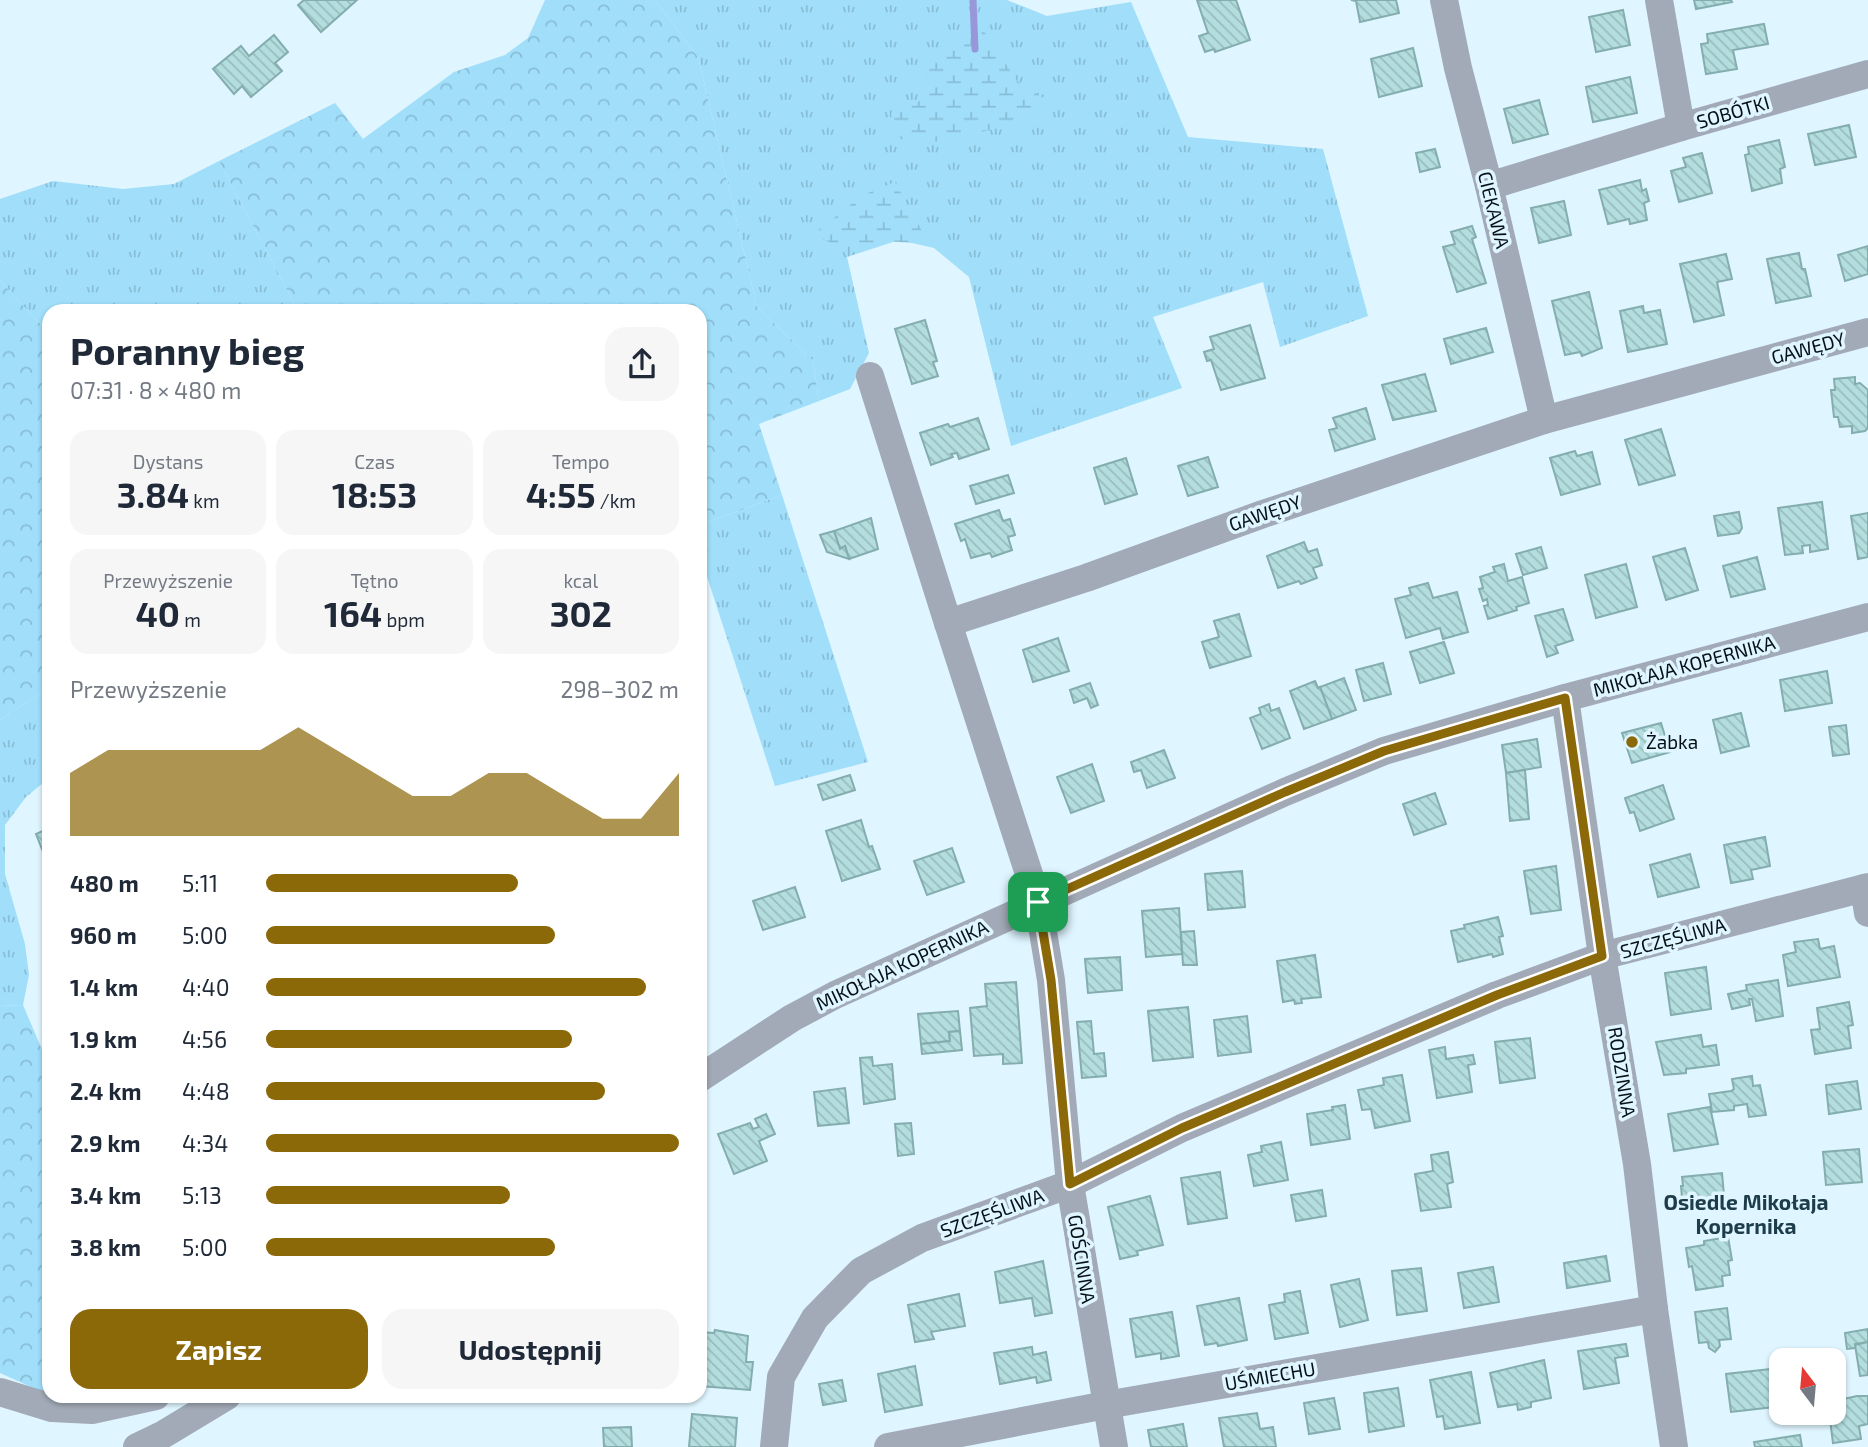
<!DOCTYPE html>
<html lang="pl">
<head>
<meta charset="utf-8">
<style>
	body { margin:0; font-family:"Exo 2",sans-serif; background:#f6f6f7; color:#1f2937; height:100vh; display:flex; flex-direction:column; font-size:26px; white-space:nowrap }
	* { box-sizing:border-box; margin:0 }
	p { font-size:23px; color:#747a83 }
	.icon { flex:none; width:38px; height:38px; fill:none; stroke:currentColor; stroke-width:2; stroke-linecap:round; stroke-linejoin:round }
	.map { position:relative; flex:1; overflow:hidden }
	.panel { position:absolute; left:42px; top:304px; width:665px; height:1099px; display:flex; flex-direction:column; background:#fff; border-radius:21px; box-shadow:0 2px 5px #0004 }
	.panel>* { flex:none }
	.needle { width:46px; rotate:344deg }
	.controls { position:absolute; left:1769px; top:1348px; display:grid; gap:14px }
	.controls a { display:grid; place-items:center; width:77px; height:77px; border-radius:14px; background:#fff; box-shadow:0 2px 5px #0004; font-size:35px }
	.pin { position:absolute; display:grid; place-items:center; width:60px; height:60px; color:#fff; margin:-30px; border-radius:14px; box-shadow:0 4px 10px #0006 }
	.round { display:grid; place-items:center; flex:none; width:74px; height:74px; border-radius:21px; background:#f6f6f7 }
	.summary { display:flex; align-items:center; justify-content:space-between; height:119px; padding:0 28px }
	h1 { font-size:38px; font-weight:700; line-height:52px }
	.figures { display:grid; grid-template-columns:repeat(3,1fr); gap:10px; height:119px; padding:7px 28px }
	.figures div { display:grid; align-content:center; border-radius:18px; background:#f6f6f7; text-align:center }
	.figures b { font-size:35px; font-weight:700 }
	.figures small { font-size:19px; font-weight:400 }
	.figures p { font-size:19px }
	.chart { height:196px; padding:14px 28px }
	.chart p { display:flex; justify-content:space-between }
	.chart svg { width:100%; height:126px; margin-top:7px; fill:#8b6808; opacity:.7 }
	.action { display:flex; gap:14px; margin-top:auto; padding:14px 28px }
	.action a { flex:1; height:80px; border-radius:21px; background:#8b6808; color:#fff; font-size:28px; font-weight:700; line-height:80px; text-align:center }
	.action a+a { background:#f6f6f7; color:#1f2937 }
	ul { padding:0 28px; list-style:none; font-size:23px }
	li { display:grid; grid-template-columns:112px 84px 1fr; align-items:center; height:52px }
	li i { height:18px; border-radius:9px; background:#8b6808 }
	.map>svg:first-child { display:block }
	.grass { fill:url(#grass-tufts) }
	.forest { fill:url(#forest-crowns) }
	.wetland { fill:url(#wetland-marsh) }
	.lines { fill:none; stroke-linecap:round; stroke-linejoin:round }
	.stream { stroke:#9797da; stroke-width:7 }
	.building { fill:url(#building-back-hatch); stroke:#84adae; stroke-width:2 }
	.minor { stroke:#a1aab6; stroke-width:28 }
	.route-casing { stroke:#fff; stroke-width:14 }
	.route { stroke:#8b6808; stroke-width:9 }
	.poi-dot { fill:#8b6808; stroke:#dff5ff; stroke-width:2.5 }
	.labels { text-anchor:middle; stroke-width:7; stroke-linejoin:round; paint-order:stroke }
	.street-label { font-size:19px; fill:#051117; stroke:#dff5ff }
	.poi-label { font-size:19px; fill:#051117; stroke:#dff5ff; text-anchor:start }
	.neighbourhood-label { font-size:21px; font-weight:bold; fill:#1d3d4a; stroke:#dff5ff }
</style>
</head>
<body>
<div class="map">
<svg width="1868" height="1447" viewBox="0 0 1868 1447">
	<defs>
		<pattern id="grass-tufts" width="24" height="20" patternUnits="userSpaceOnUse" patternTransform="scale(1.75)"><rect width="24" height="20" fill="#a0defa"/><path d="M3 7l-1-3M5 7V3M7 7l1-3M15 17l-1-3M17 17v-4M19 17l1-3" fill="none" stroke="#88bdd6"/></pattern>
		<pattern id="forest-crowns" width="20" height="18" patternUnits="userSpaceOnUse" patternTransform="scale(1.75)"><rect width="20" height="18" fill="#a0defa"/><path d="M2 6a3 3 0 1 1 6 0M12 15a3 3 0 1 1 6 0" fill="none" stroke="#88bdd6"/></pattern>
		<pattern id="wetland-marsh" width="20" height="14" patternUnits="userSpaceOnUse" patternTransform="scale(1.75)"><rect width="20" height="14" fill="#a0defa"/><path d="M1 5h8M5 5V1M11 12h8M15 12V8" fill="none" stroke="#88bdd6"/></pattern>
		<pattern id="building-back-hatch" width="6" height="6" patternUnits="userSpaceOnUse" patternTransform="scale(1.75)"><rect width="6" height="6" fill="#b3ddde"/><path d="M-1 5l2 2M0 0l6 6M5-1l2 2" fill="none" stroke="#98bdbe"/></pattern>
	</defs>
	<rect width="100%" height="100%" fill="#dff5ff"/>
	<g class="grass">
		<path d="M655,0H1007L1047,16L1131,2L1188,137L1323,149L1368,316L1280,347L1263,282L1153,317L1182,388L1011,446L969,277L934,248L899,240L847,257L869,353L850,389L819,401L813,361L757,307L698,57Z"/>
		<path d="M219,161L298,311L49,312V331L37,321L0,280V199L53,181L123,189L174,184Z"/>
		<path d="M782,495L868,762L775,786L700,555V525Z"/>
		<path d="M49,688V778L26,797L5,825V874L25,944L29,975L23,1005L0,1006V720Z"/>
	</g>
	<g class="forest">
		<path d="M545,0H655L698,57L757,307L813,361L819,401L759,424L782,495L700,525V312L298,311L219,161L335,103L363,139L454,72L505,55L528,38Z"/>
		<path d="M0,280L37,321L49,331V688L0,720Z"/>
		<path d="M23,1005L49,1066V1216L43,1217L49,1273V1395L0,1373V1006Z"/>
	</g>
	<g class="wetland">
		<path d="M975,23L988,36L1017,81L1045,99L1028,122L919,145L895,137L891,113L922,100L932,57Z"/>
		<path d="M895,182L929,244L885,241L849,252L813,234L863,195Z"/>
	</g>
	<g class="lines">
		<path class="stream" d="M973,0L975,49"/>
	</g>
	<g class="building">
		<path d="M304,0H357L321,32L298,5Z"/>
		<path d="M1197,0H1236L1250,40L1215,52L1214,49L1205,52L1199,36L1208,33Z"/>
		<path d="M1351,0H1396L1399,13L1360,22L1356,1Z"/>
		<path d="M1694,0H1731L1732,2L1696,9Z"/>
		<path d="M1623,10L1630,45L1596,52L1589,17Z"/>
		<path d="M1764,24L1768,44L1733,50L1737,69L1706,74L1701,44L1708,43L1707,34Z"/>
		<path d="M274,35L288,52L275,63L282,71L251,97L242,86L234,94L213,69L241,46L249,56Z"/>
		<path d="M1413,48L1422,86L1379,97L1371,59Z"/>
		<path d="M1630,77L1637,113L1593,122L1586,87Z"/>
		<path d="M1539,100L1548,134L1513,143L1504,109Z"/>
		<path d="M1849,125L1856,157L1815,165L1808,134Z"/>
		<path d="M1779,140L1785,167L1780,169L1782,183L1752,191L1745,155L1749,154L1748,147Z"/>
		<path d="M1435,149L1440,167L1420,172L1416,153Z"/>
		<path d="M1702,153L1712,193L1679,202L1671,171L1686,167L1683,158Z"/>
		<path d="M1640,180L1642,191L1646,189L1649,201L1644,203L1647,220L1630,224L1629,219L1608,224L1599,190Z"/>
		<path d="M1564,201L1571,235L1539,243L1531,208Z"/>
		<path d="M1472,226L1476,237L1472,239L1486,283L1457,292L1443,247L1455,244L1451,232Z"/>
		<path d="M1868,246V274L1845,281L1838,255Z"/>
		<path d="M1799,253L1802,269H1805L1811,296L1776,303L1767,259Z"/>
		<path d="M1726,254L1732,279L1717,282L1724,315L1694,322L1680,264Z"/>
		<path d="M1589,292L1602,348L1582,356L1580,352L1565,355L1552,301Z"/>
		<path d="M1643,306L1644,313L1660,310L1667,344L1628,352L1620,311Z"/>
		<path d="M925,320L937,361L933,362L938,376L912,384L895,329Z"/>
		<path d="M1250,325L1265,378L1221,390L1211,360L1207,361L1204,352L1214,349L1210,337Z"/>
		<path d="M1486,328L1493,352L1451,364L1444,339Z"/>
		<path d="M1425,374L1436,411L1393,420L1382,385Z"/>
		<path d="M1855,377V384L1860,383L1868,390V428L1865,431L1852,433V426L1840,427L1838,417H1834L1831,390H1835L1834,379Z"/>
		<path d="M1366,408L1375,439L1335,451L1329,430L1337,428L1333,418Z"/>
		<path d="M978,418L989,449L959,459L957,453L951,454L953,457L931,465L920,433L948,424L950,427Z"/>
		<path d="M1661,429L1675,475L1639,485L1625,440Z"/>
		<path d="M1575,451L1577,456L1592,452L1600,484L1561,495L1550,458Z"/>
		<path d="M1208,457L1218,487L1188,496L1178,466Z"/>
		<path d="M1126,458L1137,494L1105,504L1094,468Z"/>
		<path d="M1008,475L1014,493L976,504L970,486Z"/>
		<path d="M1822,502L1828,549L1810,552V545L1802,546L1803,553L1785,555L1778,508Z"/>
		<path d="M999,510L1003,521L1010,519L1015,535L1008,537L1012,550L992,557L990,553L971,558L965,539L961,541L955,524Z"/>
		<path d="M1739,512L1742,528L1739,533L1718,536L1714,516Z"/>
		<path d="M1868,513V557L1858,559L1851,516Z"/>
		<path d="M871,518L878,549L849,559L845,546L840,549L834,531Z"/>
		<path d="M834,531L840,549L845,546L849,559L827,552L820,535Z"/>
		<path d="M1304,542L1308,552L1317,549L1322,565L1313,568L1317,578L1301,584L1299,581L1278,588L1267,556Z"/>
		<path d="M1541,547L1547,568L1523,575L1516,554Z"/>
		<path d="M1685,548L1698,590L1666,600L1653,557Z"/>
		<path d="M1757,557L1765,589L1731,597L1723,566Z"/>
		<path d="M1504,564L1508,581L1522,577L1529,603L1516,607L1517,610L1488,619L1484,606L1488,605L1487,599L1483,601L1479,589L1483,588L1480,577L1495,572L1493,567Z"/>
		<path d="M1626,564L1637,607L1596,618L1585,575Z"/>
		<path d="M1428,583L1433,598L1457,592L1468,632L1443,639L1440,628L1406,638L1395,599L1411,595L1409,588Z"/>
		<path d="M1563,609L1573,640L1555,646L1558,653L1547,657L1535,616Z"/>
		<path d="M1239,614L1251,656L1210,668L1202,642L1219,637L1214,621Z"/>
		<path d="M1058,638L1069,671L1033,682L1023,650Z"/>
		<path d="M1444,642L1454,673L1420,683L1410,652Z"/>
		<path d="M1383,663L1391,694L1364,701L1356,670Z"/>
		<path d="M1827,671L1832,703L1785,711L1780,680Z"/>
		<path d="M1344,678L1356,710L1332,719L1320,687Z"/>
		<path d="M1315,681L1318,688L1320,687L1332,719L1304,729L1290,691Z"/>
		<path d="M1090,683L1098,705L1091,708L1087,698L1074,703L1070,690Z"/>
		<path d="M1269,704L1271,711L1279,708L1290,738L1262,749L1250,718L1261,714L1259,708Z"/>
		<path d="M1741,713L1749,746L1721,753L1713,720Z"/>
		<path d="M1661,723L1670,752L1632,763L1622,733Z"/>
		<path d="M1846,725L1849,754L1833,756L1829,727Z"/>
		<path d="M1537,739L1541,767L1506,773L1502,745Z"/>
		<path d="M1164,750L1175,778L1147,788L1141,770L1134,772L1131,762Z"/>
		<path d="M1092,764L1104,801L1071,813L1057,777Z"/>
		<path d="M1525,770L1529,819L1510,821L1506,773Z"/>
		<path d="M850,775L855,790L823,800L818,785Z"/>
		<path d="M1663,785L1674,819L1640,831L1634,812L1630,813L1625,798Z"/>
		<path d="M1435,793L1446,824L1414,835L1403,804Z"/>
		<path d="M861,820L869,847L872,846L880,869L842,881L826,831Z"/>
		<path d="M49,828V867L36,834Z"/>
		<path d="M1765,837L1770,866L1751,870L1753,879L1731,883L1724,845Z"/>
		<path d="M952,848L964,882L927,895L914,861Z"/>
		<path d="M1690,854L1699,887L1658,897L1650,865Z"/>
		<path d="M1556,866L1561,910L1531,914L1524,871Z"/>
		<path d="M1242,871L1245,907L1208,910L1205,874Z"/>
		<path d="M795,887L805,917L763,930L753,901Z"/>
		<path d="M1179,908L1182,954L1146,957L1142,911Z"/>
		<path d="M1498,917L1503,936L1499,937L1503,954L1493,957L1492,954L1458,962L1451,931L1465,928L1464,925Z"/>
		<path d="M1194,931L1197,965H1183L1181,932Z"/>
		<path d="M1818,939L1820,949L1834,946L1840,977L1788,986L1783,955L1796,952L1794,942Z"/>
		<path d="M1315,955L1321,997L1301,999L1302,1003L1295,1004L1294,1000L1283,1002L1277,961Z"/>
		<path d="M1120,957L1122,990L1088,993L1085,959Z"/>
		<path d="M1706,967L1711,1009L1671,1015L1665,973Z"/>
		<path d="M1778,980L1783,1016L1756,1021L1752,999H1749L1750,1005L1732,1009L1728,994L1747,990L1746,985Z"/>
		<path d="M1016,982L1022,1063L1003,1064V1054L974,1056L970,1008L987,1006L985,984Z"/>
		<path d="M1849,1002L1853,1025L1848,1026L1851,1048L1815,1054L1811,1030L1820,1029L1817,1008Z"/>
		<path d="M1188,1007L1193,1057L1153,1061L1148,1011Z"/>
		<path d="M958,1011L960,1031L949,1032L950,1041L921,1044L918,1014Z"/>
		<path d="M1247,1016L1251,1052L1218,1056L1214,1020Z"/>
		<path d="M1091,1021L1094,1054L1104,1053L1106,1076L1082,1078L1077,1022Z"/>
		<path d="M960,1031L962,1050L922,1054L921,1044L950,1041L949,1032Z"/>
		<path d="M1701,1035L1703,1047L1716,1045L1719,1065L1686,1069V1073L1664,1075L1656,1042Z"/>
		<path d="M1530,1038L1535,1078L1500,1083L1495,1042Z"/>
		<path d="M1445,1047L1446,1059L1473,1055L1475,1064L1468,1065L1472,1092L1437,1098L1429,1050Z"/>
		<path d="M872,1057L873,1066L892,1064L895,1099L864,1104L860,1058Z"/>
		<path d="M1402,1075L1410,1121L1375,1128L1371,1109L1362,1110L1358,1090L1384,1085L1383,1078Z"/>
		<path d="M1752,1076L1753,1086L1760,1085L1766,1115L1749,1117L1747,1104L1734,1106V1110L1712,1112L1709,1094L1731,1091L1734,1089L1732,1079Z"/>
		<path d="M1857,1081L1861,1109L1829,1114L1826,1085Z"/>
		<path d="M845,1088L849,1123L818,1126L814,1092Z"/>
		<path d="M1345,1105L1350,1139L1311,1145L1307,1114L1333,1110L1332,1107Z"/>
		<path d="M1710,1107L1718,1144L1674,1151L1668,1114Z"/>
		<path d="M766,1114L775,1134L759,1141L767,1161L734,1174L718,1134L750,1123L753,1129L759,1127L755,1119Z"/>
		<path d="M911,1123L914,1154L898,1156L895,1124Z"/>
		<path d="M1281,1142L1288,1180L1254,1186L1248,1155L1262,1152L1261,1146Z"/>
		<path d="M1859,1149L1862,1182L1826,1185L1823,1152Z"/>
		<path d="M1448,1152L1453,1182L1447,1184L1451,1207L1421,1211L1415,1174L1433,1171L1431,1155Z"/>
		<path d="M1220,1172L1227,1218L1188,1224L1181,1178Z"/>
		<path d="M1722,1173L1725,1206L1683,1209L1681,1186H1683L1682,1177Z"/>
		<path d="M1322,1190L1326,1216L1296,1221L1291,1195Z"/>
		<path d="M1150,1196L1163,1245L1137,1251L1138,1255L1120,1259L1108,1207Z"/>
		<path d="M1728,1237L1732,1260L1728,1261L1730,1275L1722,1276L1723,1286L1696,1290L1692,1266L1689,1267L1686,1248L1704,1245V1241Z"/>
		<path d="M1606,1256L1610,1281L1567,1288L1564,1263Z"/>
		<path d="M1043,1261L1052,1313L1035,1316L1032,1298L1000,1303L995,1272Z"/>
		<path d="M1493,1267L1499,1302L1464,1308L1458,1273Z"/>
		<path d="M1421,1268L1427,1311L1397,1315L1392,1271Z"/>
		<path d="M1359,1279L1368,1320L1340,1327L1331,1285Z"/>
		<path d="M1300,1291L1308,1333L1275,1339L1269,1305L1285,1302L1284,1294Z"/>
		<path d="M959,1294L965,1326L931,1332L934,1339L915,1342L908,1305Z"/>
		<path d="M1239,1298L1247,1340L1218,1346L1217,1343L1205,1345L1197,1306Z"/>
		<path d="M1727,1308L1731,1339L1719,1340L1720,1346L1715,1352L1709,1348L1708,1342L1699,1343L1695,1312Z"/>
		<path d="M1172,1312L1179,1356L1161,1359V1353L1136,1357L1130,1319Z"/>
		<path d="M1868,1329V1342L1855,1344L1856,1348L1847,1349L1845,1333Z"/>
		<path d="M715,1330L748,1336L746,1362H753L750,1390L700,1386V1332L714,1333Z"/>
		<path d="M1868,1342V1375L1860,1376L1855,1345Z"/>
		<path d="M1626,1344L1628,1356L1615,1358L1619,1383L1584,1389L1578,1351Z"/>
		<path d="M1032,1347L1033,1355L1046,1352L1051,1380L1037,1383L1036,1377L1000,1384L994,1353Z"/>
		<path d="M1544,1360L1551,1398L1531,1402V1407L1518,1410L1517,1404L1498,1407L1490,1373Z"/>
		<path d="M915,1366L922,1405L885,1412L878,1374Z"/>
		<path d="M1770,1369L1774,1407L1731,1412L1726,1374Z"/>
		<path d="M1471,1372L1480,1423L1445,1429L1443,1416L1437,1417L1430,1380Z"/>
		<path d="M842,1380L846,1401L823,1405L819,1384Z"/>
		<path d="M1398,1388L1404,1426L1369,1432L1364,1393Z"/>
		<path d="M353,1396H385V1402L353,1400Z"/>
		<path d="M1857,1396H1868V1424L1859,1426L1861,1439L1833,1443L1829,1412H1834V1401Z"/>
		<path d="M1334,1398L1340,1429L1309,1434L1304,1403Z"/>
		<path d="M1257,1413L1260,1429L1273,1427L1276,1447H1224L1219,1418Z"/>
		<path d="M692,1414L737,1418L735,1447H689Z"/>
		<path d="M1183,1424L1187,1447H1151L1148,1430Z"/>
		<path d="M631,1427L632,1447H604L603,1428Z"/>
		<path d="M1800,1435L1802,1447H1755L1754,1442Z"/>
	</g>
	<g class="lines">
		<g class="minor">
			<path d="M1444,0L1458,68L1489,186L1544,420"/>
			<path d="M1659,0L1681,127L1868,74"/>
			<path d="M1489,186L1681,127"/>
			<path d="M870,376L948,623"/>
			<path d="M1565,698L1602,956L1637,1164L1654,1309L1674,1447"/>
			<path d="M1864,888L1868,913"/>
			<path d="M700,1078L792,1018L835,995L1285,792L1384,751L1565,698L1868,617"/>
			<path d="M0,1392L52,1408L92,1410L156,1396"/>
			<path d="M137,1447L164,1434L227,1396"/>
			<path d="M774,1447L781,1377L815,1318L861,1271L922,1238L1070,1184L1182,1128L1497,995L1602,956L1868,887"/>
			<path d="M888,1447L1106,1405L1654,1309"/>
			<path d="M1114,1447L1070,1184L1051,980L1038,902L948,623L1086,578L1263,514L1544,420L1868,332"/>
		</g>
	</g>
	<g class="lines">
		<defs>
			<path id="route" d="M1565,698L1602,956L1497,995L1182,1128L1070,1184L1051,980L1038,902L1285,792L1384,751Z"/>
		</defs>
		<use href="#route" class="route-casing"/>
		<use href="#route" class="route"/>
	</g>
	<circle class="poi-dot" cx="1632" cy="742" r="7"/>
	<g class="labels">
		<g class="street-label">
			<text transform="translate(1733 112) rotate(-16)" y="7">SOBÓTKI</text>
			<text transform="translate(1494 210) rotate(76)" y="7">CIEKAWA</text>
			<text transform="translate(1808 348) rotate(-15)" y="7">GAWĘDY</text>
			<text transform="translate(1265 513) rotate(-19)" y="7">GAWĘDY</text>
			<text transform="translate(1684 666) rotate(-15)" y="7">MIKOŁAJA KOPERNIKA</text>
			<text transform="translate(1673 938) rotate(-15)" y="7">SZCZĘŚLIWA</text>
			<text transform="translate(902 965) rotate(-25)" y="7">MIKOŁAJA KOPERNIKA</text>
			<text transform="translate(1622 1072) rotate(81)" y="7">RODZINNA</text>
			<text transform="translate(992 1213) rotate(-20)" y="7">SZCZĘŚLIWA</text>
			<text transform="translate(1082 1259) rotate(81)" y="7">GOŚCINNA</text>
			<text transform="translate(1270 1376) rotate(-10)" y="7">UŚMIECHU</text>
		</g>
		<g class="poi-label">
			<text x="1646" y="749">Żabka</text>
		</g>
		<g class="neighbourhood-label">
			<text x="1746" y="1210">Osiedle Mikołaja<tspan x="1746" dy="24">Kopernika</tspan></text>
		</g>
	</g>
</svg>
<div class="controls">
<a><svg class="needle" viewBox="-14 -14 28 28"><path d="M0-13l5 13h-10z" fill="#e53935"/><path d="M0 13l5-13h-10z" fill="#747a83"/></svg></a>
</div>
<div class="pin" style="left:1038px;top:902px;background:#1e9e55"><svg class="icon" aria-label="arrive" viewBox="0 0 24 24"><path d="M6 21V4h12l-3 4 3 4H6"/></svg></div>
<section class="panel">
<div class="summary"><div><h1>Poranny bieg</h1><p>07:31 · 8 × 480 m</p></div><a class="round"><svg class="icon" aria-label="share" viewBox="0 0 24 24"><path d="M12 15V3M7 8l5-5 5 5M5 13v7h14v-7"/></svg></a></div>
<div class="figures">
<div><p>Dystans</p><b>3.84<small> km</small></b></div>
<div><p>Czas</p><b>18:53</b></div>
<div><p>Tempo</p><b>4:55<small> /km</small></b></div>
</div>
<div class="figures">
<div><p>Przewyższenie</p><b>40<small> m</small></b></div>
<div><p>Tętno</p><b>164<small> bpm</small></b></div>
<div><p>kcal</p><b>302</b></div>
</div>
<div class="chart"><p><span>Przewyższenie</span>298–302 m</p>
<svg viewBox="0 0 160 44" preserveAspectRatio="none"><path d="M0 44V22L10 14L20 14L30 14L40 14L50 14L60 6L70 14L80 22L90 30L100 30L110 22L120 22L130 30L140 38L150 38L160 22V44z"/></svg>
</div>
<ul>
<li><b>480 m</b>5:11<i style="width:61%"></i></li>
<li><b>960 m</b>5:00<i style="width:70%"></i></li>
<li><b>1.4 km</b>4:40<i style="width:92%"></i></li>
<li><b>1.9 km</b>4:56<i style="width:74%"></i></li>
<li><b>2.4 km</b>4:48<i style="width:82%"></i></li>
<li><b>2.9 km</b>4:34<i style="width:100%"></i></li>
<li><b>3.4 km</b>5:13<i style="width:59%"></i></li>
<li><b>3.8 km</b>5:00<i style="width:70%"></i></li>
</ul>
<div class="action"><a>Zapisz</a><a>Udostępnij</a></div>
</section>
</div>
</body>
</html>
